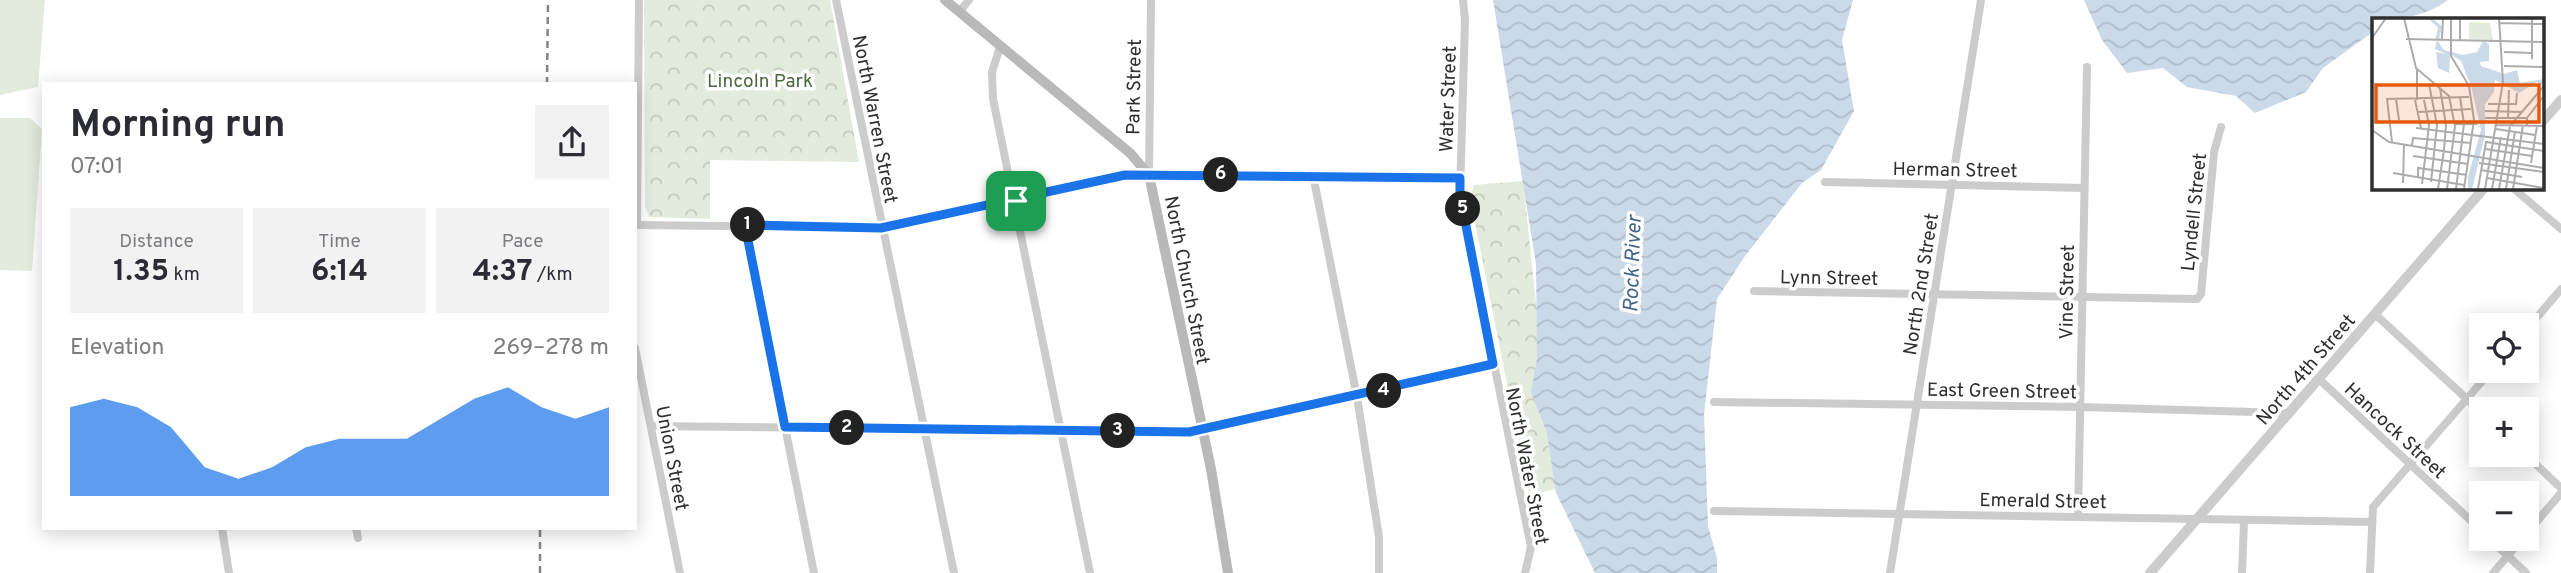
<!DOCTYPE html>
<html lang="en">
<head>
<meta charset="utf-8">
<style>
	body { margin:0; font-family:Overpass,sans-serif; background:#f2f2f3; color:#2b2b33; height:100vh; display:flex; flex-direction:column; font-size:26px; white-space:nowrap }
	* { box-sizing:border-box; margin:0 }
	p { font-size:23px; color:#7c7c81 }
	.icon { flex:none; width:38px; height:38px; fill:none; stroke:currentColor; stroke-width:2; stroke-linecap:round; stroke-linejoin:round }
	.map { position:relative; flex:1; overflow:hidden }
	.sheet { position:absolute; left:42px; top:82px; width:595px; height:448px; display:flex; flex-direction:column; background:#fff; border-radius:0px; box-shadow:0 4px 18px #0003 }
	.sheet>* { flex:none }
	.tools { position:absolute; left:2469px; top:313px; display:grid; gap:14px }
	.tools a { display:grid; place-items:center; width:70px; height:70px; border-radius:0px; background:#fff; box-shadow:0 4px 18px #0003; font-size:35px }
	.pin { position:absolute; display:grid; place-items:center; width:60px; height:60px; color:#fff; margin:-30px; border-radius:14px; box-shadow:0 4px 10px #0006 }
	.km { position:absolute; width:35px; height:35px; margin:-18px; border-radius:50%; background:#222; color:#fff; font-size:19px; line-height:35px; text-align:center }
	.round { display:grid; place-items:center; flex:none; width:74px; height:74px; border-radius:0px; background:#f2f2f3 }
	.summary { display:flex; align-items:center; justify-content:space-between; height:119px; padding:0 28px }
	h1 { font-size:38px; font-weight:700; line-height:52px }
	.metrics { display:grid; grid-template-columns:repeat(3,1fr); gap:10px; height:119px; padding:7px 28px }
	.metrics div { display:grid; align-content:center; border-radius:0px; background:#f2f2f3; text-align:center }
	.metrics b { font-size:30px; font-weight:700 }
	.metrics small { font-size:19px; font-weight:400 }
	.metrics p { font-size:19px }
	.chart { height:196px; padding:14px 28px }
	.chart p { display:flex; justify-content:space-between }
	.chart svg { width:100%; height:126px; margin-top:7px; fill:#1a73e8; opacity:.7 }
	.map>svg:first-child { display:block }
	.grass { fill:#e3ebdd }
	.park { fill:url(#park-crowns) }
	.water { fill:url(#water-waves) }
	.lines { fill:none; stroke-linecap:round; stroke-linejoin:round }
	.minor { stroke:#ccc; stroke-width:8 }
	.tertiary { stroke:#ccc; stroke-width:10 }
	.secondary { stroke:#b9b9b9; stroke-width:10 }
	.rail { stroke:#848484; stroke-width:2.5; stroke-dasharray:7 5; stroke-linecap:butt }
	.route-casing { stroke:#fff; stroke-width:14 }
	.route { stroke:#1a73e8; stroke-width:9 }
	.labels { text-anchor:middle; stroke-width:7; stroke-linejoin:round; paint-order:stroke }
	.park-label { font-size:19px; fill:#4d673f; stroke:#fff }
	.street-label { font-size:19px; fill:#2f2f2f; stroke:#fff }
	.water-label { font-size:21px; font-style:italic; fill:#42668b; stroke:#fff }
	.inset-river { fill:none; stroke:#cbdae9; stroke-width:3.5 }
	.inset-road { fill:none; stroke:#acacac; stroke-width:2 }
	.view { fill:#e8590c; fill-opacity:0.15; stroke:#e8590c; stroke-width:3.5 }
	.inset-edge { fill:none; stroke:#2f2f2f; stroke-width:3.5 }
</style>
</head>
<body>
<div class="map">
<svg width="2561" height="573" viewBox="0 0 2561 573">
	<defs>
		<pattern id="park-crowns" width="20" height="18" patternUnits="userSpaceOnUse" patternTransform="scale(1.75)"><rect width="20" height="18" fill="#e3ebdd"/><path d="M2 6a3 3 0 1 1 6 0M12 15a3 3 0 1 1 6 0" fill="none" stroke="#c3cabe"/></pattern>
		<pattern id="water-waves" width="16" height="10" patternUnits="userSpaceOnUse" patternTransform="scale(1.75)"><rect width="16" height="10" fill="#cbdae9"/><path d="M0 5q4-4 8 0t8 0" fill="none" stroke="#afbbc8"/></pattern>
	</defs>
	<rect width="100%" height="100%" fill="#fff"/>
	<g class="grass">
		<path d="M0,0H45L38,87L0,95Z"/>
		<path d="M0,118H30L42,129L32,271L0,270Z"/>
	</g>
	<g class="park">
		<path d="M644,0H830L859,162L710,160V219L649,217L645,207Z"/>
		<path d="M1523,181L1556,489L1529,495L1470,197L1474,185Z"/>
	</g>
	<g class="water">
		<path d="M1493,0H1853L1842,40L1854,111L1821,170L1802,183L1745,256L1717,299L1704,414L1708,526L1717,558V573H1595L1556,493L1547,433L1531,392L1537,359L1536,264Z"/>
		<path d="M2084,0H2448C2424,17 2403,19 2374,19V31L2323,68L2306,92L2255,113L2236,96L2187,87L2163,68L2127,73L2102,40Z"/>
	</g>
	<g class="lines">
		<g class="minor">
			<path d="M836,0L954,573"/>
			<path d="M1463,0L1465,20L1460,195L1531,547L1525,573"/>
			<path d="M959,12L969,0"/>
			<path d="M1000,47L992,72L993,99L1090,573"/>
			<path d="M1149,175L1151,0"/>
			<path d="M1313,175L1357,397L1379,537V573"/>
			<path d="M1825,182L2084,188"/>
			<path d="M2512,187L2561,229"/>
			<path d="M635,225L881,228L1125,175L1459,178"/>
			<path d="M637,225L639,0"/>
			<path d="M745,225L814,573"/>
			<path d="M1754,291L2197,299L2201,294L2214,152L2221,127"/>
			<path d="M2376,315L2482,413"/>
			<path d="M2527,329L2561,289"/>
			<path d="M635,348L680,573"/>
			<path d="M2320,380L2482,531"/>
			<path d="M1714,402L2080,407L2289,413"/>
			<path d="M651,426L1189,432L1493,364"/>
			<path d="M2526,455L2561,488"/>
			<path d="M1714,511L2372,522"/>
			<path d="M2078,517L2087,67"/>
			<path d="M222,528L229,573"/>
			<path d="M356,528L358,538"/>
			<path d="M2527,533L2561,493"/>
			<path d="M2490,539L2526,573"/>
			<path d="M1890,573L1981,0"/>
			<path d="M2242,573L2244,521"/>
			<path d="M2370,573L2373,507L2491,371"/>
			<path d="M2493,573L2522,539"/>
		</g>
		<g class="tertiary">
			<path d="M2542,122L2561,100"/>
			<path d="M2150,573L2485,187"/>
		</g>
		<path class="secondary" d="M945,0L1130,153L1149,175L1211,469L1228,573"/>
		<g class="rail">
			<path d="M547,84L548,0"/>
			<path d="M540,573V528"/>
		</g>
	</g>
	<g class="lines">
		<defs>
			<path id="route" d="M1125,175L1460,178V195L1493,364L1189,432L785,427L745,225L881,228Z"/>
		</defs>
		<use href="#route" class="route-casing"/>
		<use href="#route" class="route"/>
	</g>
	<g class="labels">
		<g class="park-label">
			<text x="760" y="87">Lincoln Park</text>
		</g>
		<g class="street-label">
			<text transform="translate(1133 87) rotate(-89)" y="7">Park Street</text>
			<text transform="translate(1447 99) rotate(-88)" y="7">Water Street</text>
			<text transform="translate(876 119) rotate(79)" y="7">North Warren Street</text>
			<text transform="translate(1955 169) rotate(1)" y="7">Herman Street</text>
			<text transform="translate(2193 212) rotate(-84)" y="7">Lyndell Street</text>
			<text transform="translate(1829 277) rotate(1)" y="7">Lynn Street</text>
			<text transform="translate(1188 280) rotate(79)" y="7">North Church Street</text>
			<text transform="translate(1920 284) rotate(-81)" y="7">North 2nd Street</text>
			<text transform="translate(2066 292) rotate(-89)" y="7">Vine Street</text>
			<text transform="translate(2305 369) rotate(-49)" y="7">North 4th Street</text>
			<text transform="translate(2002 390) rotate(1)" y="7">East Green Street</text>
			<text transform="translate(2396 430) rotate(43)" y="7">Hancock Street</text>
			<text transform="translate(673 458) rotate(79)" y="7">Union Street</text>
			<text transform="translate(1528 466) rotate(79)" y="7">North Water Street</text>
			<text transform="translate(2043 500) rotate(1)" y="7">Emerald Street</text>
		</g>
		<g class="water-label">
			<text transform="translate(1632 264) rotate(-88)" y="7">Rock River</text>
		</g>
	</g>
	<g transform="translate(2372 18)">
		<rect width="172" height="172" fill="#fff"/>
		<path d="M97,4L118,5L121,22L97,21Z" fill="#e3ebdd"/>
		<path d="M65,22L72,32L91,37L105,34L111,23L117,26V43L108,44L109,48L132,56L145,52L148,65L171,61V68L165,64L147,75L123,62L122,74L113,86V117L100,171H96V159L109,112L99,68L89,43L78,36L77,55L66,50L64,34L74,36L63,31Z" fill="#cbdae9"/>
		<path class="inset-river" d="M58,0L68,9L65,22"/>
		<path class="inset-road" d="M32,0L44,50L77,78L83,108L75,171M79,0V38L97,68L102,102L92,171M128,5L172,6M0,20L14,0M34,21L172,24M70,21L71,0M88,22V0M132,34L160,35M160,41V0M132,48L172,49M57,66L65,107L59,164M65,68L97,67M68,70L74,107L72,132M24,81L27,102M43,82L49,110M45,82V52M116,86H144L145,75M113,93L150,94M46,94L99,91M113,100H155M136,100L137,72M83,106H105M124,107L172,108M155,107V100L171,79M44,110L172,126M124,111L163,117M0,112L17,124L172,150M20,124L15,81L97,79M40,127L41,120L99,125M113,131L160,138M41,138L96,146M107,145L172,154M159,145L165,108M109,152L150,159M21,155L92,167M46,160V150L95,157M115,160L172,170M31,165L32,126M50,166L57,107L52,82M66,171L72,132M84,171L92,106L88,79M106,171L114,124L172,133M113,171L131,64L127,0M120,171L129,119M127,171L138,108L172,68M134,171L143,114M141,171L151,107"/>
		<path class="view" d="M4,67H167V104H4Z"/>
		<rect width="172" height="172" class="inset-edge"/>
	</g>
</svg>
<div class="tools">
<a><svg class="icon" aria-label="locate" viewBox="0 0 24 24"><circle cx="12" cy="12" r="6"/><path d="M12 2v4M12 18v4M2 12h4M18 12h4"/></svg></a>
<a>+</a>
<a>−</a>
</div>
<div class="pin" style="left:1016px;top:201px;background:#1e9e55"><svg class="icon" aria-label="arrive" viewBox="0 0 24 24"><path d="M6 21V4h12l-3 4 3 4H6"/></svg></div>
<b class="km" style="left:748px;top:225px">1</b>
<b class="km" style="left:847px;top:428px">2</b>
<b class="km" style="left:1118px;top:431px">3</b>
<b class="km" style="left:1384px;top:391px">4</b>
<b class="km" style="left:1463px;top:209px">5</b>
<b class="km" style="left:1221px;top:175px">6</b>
<section class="sheet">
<div class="summary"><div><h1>Morning run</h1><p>07:01</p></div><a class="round"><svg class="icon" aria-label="share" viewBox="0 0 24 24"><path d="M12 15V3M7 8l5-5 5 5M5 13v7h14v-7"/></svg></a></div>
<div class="metrics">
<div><p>Distance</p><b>1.35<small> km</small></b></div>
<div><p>Time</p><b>6:14</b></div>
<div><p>Pace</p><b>4:37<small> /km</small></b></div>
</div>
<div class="chart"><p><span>Elevation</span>269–278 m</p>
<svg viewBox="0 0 160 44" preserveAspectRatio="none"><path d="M0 44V13L10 10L20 13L30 20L40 34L50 38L60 34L70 27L80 24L90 24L100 24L110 17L120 10L130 6L140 13L150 17L160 13V44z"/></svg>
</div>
</section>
</div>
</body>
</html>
